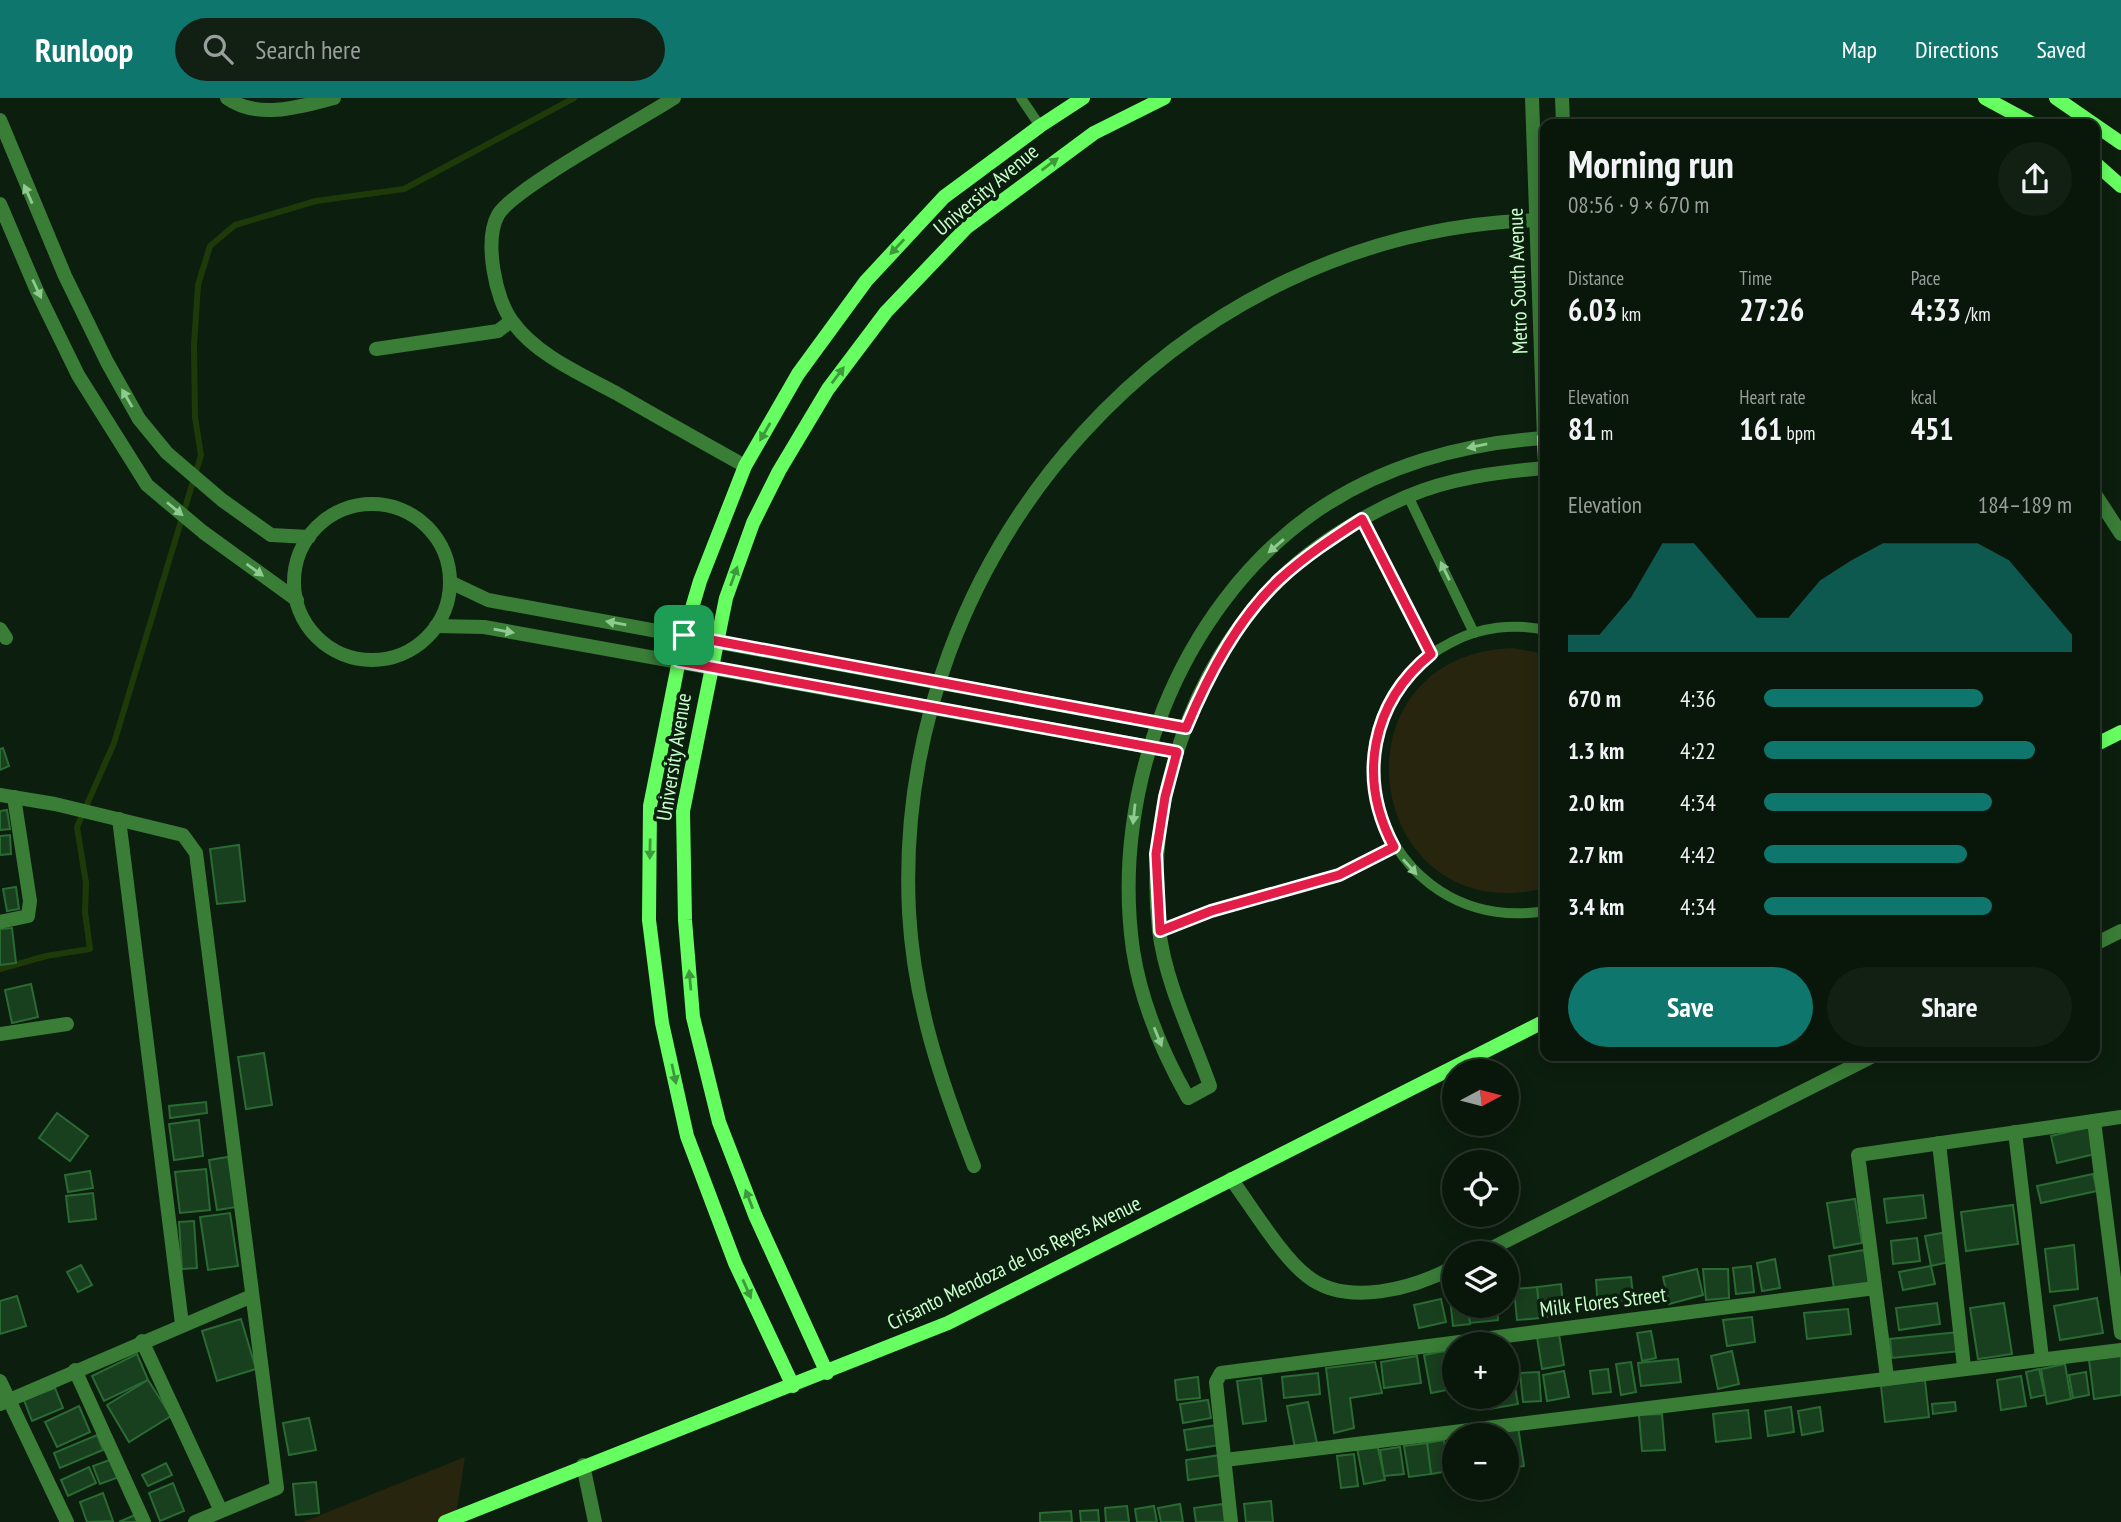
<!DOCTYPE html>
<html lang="en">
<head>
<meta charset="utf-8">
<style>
	body { margin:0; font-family:"PT Sans Narrow",sans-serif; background:#121f13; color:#f1f3f6; height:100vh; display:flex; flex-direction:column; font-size:26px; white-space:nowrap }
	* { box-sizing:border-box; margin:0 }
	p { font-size:23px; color:#999f9c }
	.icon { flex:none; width:38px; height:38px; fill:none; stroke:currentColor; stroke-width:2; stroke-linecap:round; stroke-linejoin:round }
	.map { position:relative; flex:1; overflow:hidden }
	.details { position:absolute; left:1540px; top:21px; width:560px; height:942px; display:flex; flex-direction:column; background:#09160a; border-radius:14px; box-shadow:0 4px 18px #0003,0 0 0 2px #29352b }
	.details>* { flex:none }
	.needle { width:46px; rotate:83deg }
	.buttons { position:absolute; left:1442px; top:961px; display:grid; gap:14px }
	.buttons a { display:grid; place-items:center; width:77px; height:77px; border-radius:50%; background:#09160a; box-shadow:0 4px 18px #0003,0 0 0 2px #29352b; font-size:35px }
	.pin { position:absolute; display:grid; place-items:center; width:60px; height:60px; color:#fff; margin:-30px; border-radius:14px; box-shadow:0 4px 10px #0006 }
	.round { display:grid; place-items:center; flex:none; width:74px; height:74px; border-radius:37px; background:#121f13 }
	.summary { display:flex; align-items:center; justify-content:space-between; height:119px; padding:0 28px }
	h1 { font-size:38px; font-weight:700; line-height:52px }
	.stats { display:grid; grid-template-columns:repeat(3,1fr); gap:10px; height:119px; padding:7px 28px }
	.stats div { display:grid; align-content:center }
	.stats b { font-size:30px; font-weight:700 }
	.stats small { font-size:19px; font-weight:400 }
	.stats p { font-size:19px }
	.chart { height:196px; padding:14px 28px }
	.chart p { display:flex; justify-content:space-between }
	.chart svg { width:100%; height:126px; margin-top:7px; fill:#0f766e; opacity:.7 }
	.button { display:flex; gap:14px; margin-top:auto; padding:14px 28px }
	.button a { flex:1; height:80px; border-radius:42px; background:#0f766e; color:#fff; font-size:28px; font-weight:700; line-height:80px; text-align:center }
	.button a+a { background:#121f13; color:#f1f3f6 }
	ul { padding:0 28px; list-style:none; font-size:23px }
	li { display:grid; grid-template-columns:112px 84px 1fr; align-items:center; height:52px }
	li i { height:18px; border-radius:9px; background:#0f766e }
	header { display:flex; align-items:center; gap:42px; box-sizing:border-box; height:98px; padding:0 35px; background:#0f766e; color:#fff }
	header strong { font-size:33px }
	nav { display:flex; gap:38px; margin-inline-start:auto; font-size:24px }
	.search { width:490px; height:63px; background:#121f13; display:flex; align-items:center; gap:18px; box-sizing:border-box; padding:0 24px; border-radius:38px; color:#999f9c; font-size:26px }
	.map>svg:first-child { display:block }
	.green { fill:#28250f }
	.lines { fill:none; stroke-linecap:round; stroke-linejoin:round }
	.stream { stroke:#1e3a09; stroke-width:6 }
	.building { fill:#183f1e; stroke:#2a6a33; stroke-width:2 }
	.lane { stroke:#397d37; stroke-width:10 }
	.street { stroke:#397d37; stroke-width:14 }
	.secondary { stroke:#67fe61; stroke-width:14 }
	.oneway { fill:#3e993c }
	.oneway2 { fill:#8fcb90 }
	.route-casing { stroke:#fff; stroke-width:14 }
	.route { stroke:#e11d48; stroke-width:9 }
	.labels { text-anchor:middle; stroke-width:7; stroke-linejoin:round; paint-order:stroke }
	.street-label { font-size:21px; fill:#c9ffcc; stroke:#0c1e0e }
</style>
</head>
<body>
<header>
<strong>Runloop</strong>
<div class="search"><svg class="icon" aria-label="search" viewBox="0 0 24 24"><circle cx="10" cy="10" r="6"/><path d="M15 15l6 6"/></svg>Search here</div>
<nav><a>Map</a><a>Directions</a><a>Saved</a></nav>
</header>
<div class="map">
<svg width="2121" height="1424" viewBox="0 0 2121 1424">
	<rect width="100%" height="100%" fill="#0c1e0e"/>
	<g class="green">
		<path d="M1513,550L1545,556V790C1364,835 1324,557 1513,550Z"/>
		<path d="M465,1359L455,1424H303Z"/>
	</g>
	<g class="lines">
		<path class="stream" d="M0,871L46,858L90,851L85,814L86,785L77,729L114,645L201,357L195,319L194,247L198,187L210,148L235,127L316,103L404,91L574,0"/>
	</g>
	<g class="building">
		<path d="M3,650L9,668L0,672V651Z"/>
		<path d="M7,712L10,731L0,732V713Z"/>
		<path d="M10,737L11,756L0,757V738Z"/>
		<path d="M239,747L245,803L217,806L210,751Z"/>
		<path d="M16,789L19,811L7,813L3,791Z"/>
		<path d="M12,830L16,865L0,867V831Z"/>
		<path d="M31,886L38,919L12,925L5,892Z"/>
		<path d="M264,955L272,1007L246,1011L238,959Z"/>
		<path d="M206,1004L207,1015L170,1020L169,1008Z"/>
		<path d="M57,1015L88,1038L70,1063L39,1040Z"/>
		<path d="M199,1022L203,1058L174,1062L169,1026Z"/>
		<path d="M2089,1029L2095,1056L2057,1065L2051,1038Z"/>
		<path d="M228,1059L236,1109L217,1112L209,1062Z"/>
		<path d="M206,1071L210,1112L180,1115L175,1074Z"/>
		<path d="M90,1073L93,1090L68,1094L65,1077Z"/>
		<path d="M2093,1076L2097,1093L2041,1105L2037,1088Z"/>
		<path d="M93,1095L96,1121L69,1124L66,1098Z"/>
		<path d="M1923,1097L1926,1120L1887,1125L1884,1101Z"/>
		<path d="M1855,1101L1862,1145L1834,1150L1827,1105Z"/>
		<path d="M2013,1107L2018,1146L1966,1153L1961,1114Z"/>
		<path d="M230,1115L238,1168L208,1172L200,1119Z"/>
		<path d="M194,1123L197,1170L182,1171L179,1124Z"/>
		<path d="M1947,1134L1949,1164L1931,1168L1925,1138Z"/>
		<path d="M1917,1140L1920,1163L1893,1166L1891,1143Z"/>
		<path d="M2074,1147L2078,1191L2050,1194L2045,1151Z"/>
		<path d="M1864,1152L1870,1186L1834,1191L1829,1158Z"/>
		<path d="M1775,1161L1780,1190L1762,1193L1757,1165Z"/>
		<path d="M81,1167L92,1187L78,1194L67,1174Z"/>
		<path d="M1751,1168L1754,1194L1736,1196L1733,1170Z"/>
		<path d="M1931,1168L1935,1186L1903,1192L1899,1174Z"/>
		<path d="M1697,1171L1703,1197L1669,1206L1663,1179Z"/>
		<path d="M1703,1171H1728L1729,1200L1706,1202Z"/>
		<path d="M1631,1179L1634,1207L1598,1210L1596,1182Z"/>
		<path d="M1561,1186L1564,1217L1540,1220L1537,1189Z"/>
		<path d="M1537,1189L1540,1220L1517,1222L1514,1191Z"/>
		<path d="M17,1198L26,1228L0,1236V1203Z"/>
		<path d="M1454,1200V1208H1468L1470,1226L1453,1228L1450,1201Z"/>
		<path d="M2097,1200L2103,1235L2060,1242L2054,1208Z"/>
		<path d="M1441,1201L1446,1224L1419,1230L1414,1207Z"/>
		<path d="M1937,1205L1940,1226L1899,1232L1896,1210Z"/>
		<path d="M2004,1205L2012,1256L1978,1261L1970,1210Z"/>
		<path d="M1468,1208H1497L1498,1222L1470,1225Z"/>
		<path d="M1848,1211L1851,1236L1807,1241L1804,1215Z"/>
		<path d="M1752,1219L1755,1244L1727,1248L1723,1222Z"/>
		<path d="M241,1221L256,1271L217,1283L202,1233Z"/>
		<path d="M1651,1233L1656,1260L1642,1263L1637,1235Z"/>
		<path d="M1958,1234L1960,1253L1892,1260L1890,1241Z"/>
		<path d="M1559,1236L1564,1267L1542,1271L1537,1239Z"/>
		<path d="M1508,1244L1512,1268L1507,1269V1246H1495Z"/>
		<path d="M1445,1253L1452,1291L1431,1295L1424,1257Z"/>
		<path d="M1732,1253L1739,1286L1718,1291L1711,1258Z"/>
		<path d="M137,1256L148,1282L104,1303L92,1278Z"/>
		<path d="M2121,1257V1297L2094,1301L2089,1262Z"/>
		<path d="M1417,1258L1421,1285L1384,1290L1381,1264Z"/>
		<path d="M1678,1261L1681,1284L1641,1288L1638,1265Z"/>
		<path d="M1375,1264L1382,1295L1350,1300L1354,1330L1334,1335L1326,1270Z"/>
		<path d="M1631,1264L1636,1294L1621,1297L1616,1266Z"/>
		<path d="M2065,1266L2071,1301L2047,1306L2041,1271Z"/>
		<path d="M1608,1271L1611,1294L1593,1296L1590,1273Z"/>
		<path d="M2039,1271L2045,1297L2031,1300L2026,1274Z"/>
		<path d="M1512,1273L1518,1306L1489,1311L1486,1298H1507V1274Z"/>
		<path d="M1564,1273L1569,1299L1547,1303L1543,1277Z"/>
		<path d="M1539,1274L1541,1303L1523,1304L1520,1275Z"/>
		<path d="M2086,1274L2089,1297L2073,1300L2069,1277Z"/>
		<path d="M1318,1275L1320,1296L1284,1300L1282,1279Z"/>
		<path d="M2021,1278L2026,1308L2001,1312L1997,1282Z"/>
		<path d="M1198,1279L1200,1300L1177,1302L1175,1282Z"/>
		<path d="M1261,1280L1266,1323L1243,1326L1237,1283Z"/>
		<path d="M148,1282L171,1318L129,1344L107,1307Z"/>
		<path d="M1925,1282L1929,1319L1885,1324L1881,1288Z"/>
		<path d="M55,1290L63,1310L32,1323L24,1302Z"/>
		<path d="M1208,1302L1211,1320L1183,1325L1180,1306Z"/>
		<path d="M1308,1304L1317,1345L1295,1350L1287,1308Z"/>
		<path d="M1955,1304L1956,1313L1933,1316L1932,1306Z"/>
		<path d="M79,1308L90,1334L57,1349L45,1324Z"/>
		<path d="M1791,1309L1794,1334L1768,1338L1765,1313Z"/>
		<path d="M1820,1309L1823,1333L1802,1337L1798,1313Z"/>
		<path d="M1748,1312L1751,1340L1716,1344L1713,1316Z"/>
		<path d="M1662,1316L1665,1352L1642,1353L1639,1317Z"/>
		<path d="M309,1320L316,1352L289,1357L283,1325Z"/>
		<path d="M1217,1327L1220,1347L1187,1352L1184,1332Z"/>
		<path d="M1518,1329L1524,1368L1507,1371V1337H1500L1499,1332Z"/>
		<path d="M97,1337L103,1352L60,1370L54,1355Z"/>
		<path d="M1444,1342L1449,1373L1431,1376L1427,1345Z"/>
		<path d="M1427,1345L1431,1376L1409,1379L1404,1348Z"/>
		<path d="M1377,1346L1385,1382L1364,1386L1357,1350Z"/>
		<path d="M1400,1349L1404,1376L1384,1378L1380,1352Z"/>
		<path d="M1354,1356L1358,1388L1341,1390L1337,1358Z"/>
		<path d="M1220,1357L1223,1377L1188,1382L1186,1362Z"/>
		<path d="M112,1361L119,1379L100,1386L93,1368Z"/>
		<path d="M166,1365L172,1377L148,1388L142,1377Z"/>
		<path d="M89,1369L96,1385L68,1398L61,1382Z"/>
		<path d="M316,1384L319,1415L296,1417L293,1386Z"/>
		<path d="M173,1385L184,1413L160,1423L149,1395Z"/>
		<path d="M103,1395L113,1423L87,1424L80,1404Z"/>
		<path d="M1271,1403L1273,1424H1246L1244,1406Z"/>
		<path d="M1180,1406L1183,1424H1161L1158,1410Z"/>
		<path d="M1223,1406L1225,1424H1196L1194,1410Z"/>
		<path d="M1127,1408L1129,1424H1106L1105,1410Z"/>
		<path d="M1154,1408L1157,1424H1137L1135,1411Z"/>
		<path d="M1098,1412L1099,1424H1081L1080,1413Z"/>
		<path d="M1071,1413L1072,1424H1040V1415Z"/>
		<path d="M139,1415L144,1424H119Z"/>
	</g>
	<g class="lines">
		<g class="lane">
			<path d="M1021,0L1040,28"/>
			<path d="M1408,398L1474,535"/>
			<path d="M1362,421L1431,556"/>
			<path d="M1545,532C1514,525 1480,529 1452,544C1303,619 1380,840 1545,813"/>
			<path d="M1160,833L1211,812L1339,777L1394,749"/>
		</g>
		<g class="street">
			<path d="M227,0C258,22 300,9 334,0"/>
			<path d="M674,0C642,21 512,91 498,117C484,142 495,201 512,223C536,257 581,276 616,295C659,320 702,344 745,368"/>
			<path d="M1532,0L1544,340"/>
			<path d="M1562,0L1563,26"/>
			<path d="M0,22L65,178L107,264L139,321L167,355L222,402L271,437L309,439"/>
			<path d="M0,106L37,193L78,277L147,387L203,434L297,502"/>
			<path d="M376,251L498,233L511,223"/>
			<path d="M1545,340C1463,345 1380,368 1312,416C1179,511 1110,692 1133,852C1141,904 1162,954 1188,1000L1210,988C1192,937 1166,887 1159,832C1145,708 1190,572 1278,483C1313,448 1361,419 1406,399C1449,380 1499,374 1545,370"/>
			<path d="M2095,396L2121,436"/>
			<circle cx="372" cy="484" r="78"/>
			<path d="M450,484L488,502L1186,630"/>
			<path d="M436,528L484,529L1177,654"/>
			<path d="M0,531L6,540"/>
			<path d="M0,697L55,706L183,737L196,755L277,1390L195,1424"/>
			<path d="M119,721L182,1226"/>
			<path d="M0,824L28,818L30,803L14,699"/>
			<path d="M2095,846L2121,833"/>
			<path d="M0,936L67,926"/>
			<path d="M2094,1023L2121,1235"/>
			<path d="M2015,1034L2042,1260"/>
			<path d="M1939,1045L1964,1269"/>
			<path d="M974,1068C941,984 914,905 909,814C891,453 1179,128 1545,122"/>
			<path d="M1231,1081C1252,1109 1281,1158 1307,1178C1347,1210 1414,1190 1454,1169"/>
			<path d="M1482,1155L1875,957"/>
			<path d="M142,1243L221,1413"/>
			<path d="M75,1272L144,1424"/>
			<path d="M1887,1279L1858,1057L2121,1019"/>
			<path d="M0,1283L67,1424"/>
			<path d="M0,1306L252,1198"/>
			<path d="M1225,1362L2121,1252"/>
			<path d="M583,1367L595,1424"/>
			<path d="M1231,1424L1216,1284L1221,1275L1875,1190"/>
		</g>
		<g class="secondary">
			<path d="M1985,0L2033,26"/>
			<path d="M2056,0L2121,45"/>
			<path d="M2095,65L2121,88"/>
			<path d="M1544,340L1545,364"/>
			<path d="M2095,647L2121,634"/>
			<path d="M827,1275L755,1117L719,1024L693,919L685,822L683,713L726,500L753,425L779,373L828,291L886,214L967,129L1094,35L1164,0"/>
			<path d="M793,1288L735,1165L687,1038L662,925L649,822L650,708L684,537L700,483L745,368L798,276L866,183L944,99L1040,28L1083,0"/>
			<path d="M445,1424L948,1225L1545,923"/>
		</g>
	</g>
	<defs><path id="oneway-solid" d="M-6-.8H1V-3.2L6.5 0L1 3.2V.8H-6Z" transform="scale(1.75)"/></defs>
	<g class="oneway">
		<use href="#oneway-solid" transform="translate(1050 66) rotate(-37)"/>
		<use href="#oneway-solid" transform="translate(897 149) rotate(133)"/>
		<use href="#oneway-solid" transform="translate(838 277) rotate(-53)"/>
		<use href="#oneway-solid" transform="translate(765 334) rotate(120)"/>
		<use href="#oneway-solid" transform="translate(734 478) rotate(-70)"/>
		<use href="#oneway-solid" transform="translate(650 751) rotate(91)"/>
		<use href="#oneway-solid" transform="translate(690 882) rotate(-95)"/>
		<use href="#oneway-solid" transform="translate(674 976) rotate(78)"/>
		<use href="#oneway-solid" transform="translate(749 1101) rotate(-111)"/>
		<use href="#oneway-solid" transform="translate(747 1191) rotate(66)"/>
	</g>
	<g class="oneway2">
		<use href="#oneway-solid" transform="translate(28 96) rotate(-114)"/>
		<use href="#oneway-solid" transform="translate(37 191) rotate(65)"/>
		<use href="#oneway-solid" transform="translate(127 300) rotate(-120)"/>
		<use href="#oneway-solid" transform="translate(1477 348) rotate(168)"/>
		<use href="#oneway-solid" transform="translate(175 411) rotate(40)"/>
		<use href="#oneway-solid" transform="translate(1276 448) rotate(139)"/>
		<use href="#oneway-solid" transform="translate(255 472) rotate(36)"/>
		<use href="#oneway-solid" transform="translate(1445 473) rotate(-116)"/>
		<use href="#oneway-solid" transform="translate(616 525) rotate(-170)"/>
		<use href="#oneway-solid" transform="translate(504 533) rotate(10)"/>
		<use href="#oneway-solid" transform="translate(1134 716) rotate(96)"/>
		<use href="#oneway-solid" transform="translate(1410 769) rotate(48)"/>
		<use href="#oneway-solid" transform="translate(1158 939) rotate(68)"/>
	</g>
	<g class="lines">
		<defs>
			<path id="route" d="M1362,421L1431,556C1371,605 1357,680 1394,749L1339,777L1211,813L1160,833L1156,756L1165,699L1177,654L678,563L684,537L1186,630C1208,577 1237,521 1280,481C1305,458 1334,439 1362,421Z"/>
		</defs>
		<use href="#route" class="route-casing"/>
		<use href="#route" class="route"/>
	</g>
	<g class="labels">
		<g class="street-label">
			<text transform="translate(986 92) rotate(-40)" y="7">University Avenue</text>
			<text transform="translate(1518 183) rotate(-92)" y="7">Metro South Avenue</text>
			<text transform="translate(674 659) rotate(-81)" y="7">University Avenue</text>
			<text transform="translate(1014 1165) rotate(-26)" y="7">Crisanto Mendoza de los Reyes Avenue</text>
			<text transform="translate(1603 1204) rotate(-7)" y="7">Milk Flores Street</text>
		</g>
	</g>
</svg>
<div class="buttons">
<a><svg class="needle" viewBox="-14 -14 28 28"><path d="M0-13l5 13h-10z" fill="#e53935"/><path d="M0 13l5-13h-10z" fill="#999f9c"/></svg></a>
<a><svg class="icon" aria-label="locate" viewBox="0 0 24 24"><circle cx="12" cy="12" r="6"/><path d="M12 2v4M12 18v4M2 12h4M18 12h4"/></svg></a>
<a><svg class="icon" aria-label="layers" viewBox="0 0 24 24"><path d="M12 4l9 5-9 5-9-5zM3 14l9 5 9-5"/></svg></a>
<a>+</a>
<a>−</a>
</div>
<div class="pin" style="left:684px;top:537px;background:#1e9e55"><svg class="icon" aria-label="arrive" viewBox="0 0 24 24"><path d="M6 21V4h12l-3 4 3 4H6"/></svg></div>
<section class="details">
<div class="summary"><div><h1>Morning run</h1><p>08:56 · 9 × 670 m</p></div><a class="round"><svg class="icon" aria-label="share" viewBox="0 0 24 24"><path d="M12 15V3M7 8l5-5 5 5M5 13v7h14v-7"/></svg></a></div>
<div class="stats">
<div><p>Distance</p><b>6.03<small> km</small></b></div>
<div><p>Time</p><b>27:26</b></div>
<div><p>Pace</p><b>4:33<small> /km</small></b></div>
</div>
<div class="stats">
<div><p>Elevation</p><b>81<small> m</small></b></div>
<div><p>Heart rate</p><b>161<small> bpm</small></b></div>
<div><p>kcal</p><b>451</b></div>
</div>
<div class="chart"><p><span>Elevation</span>184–189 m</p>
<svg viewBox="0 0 160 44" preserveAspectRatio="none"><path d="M0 44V38L10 38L20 25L30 6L40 6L50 19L60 32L70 32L80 19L90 12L100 6L110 6L120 6L130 6L140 12L150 25L160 38V44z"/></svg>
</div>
<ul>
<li><b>670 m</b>4:36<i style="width:71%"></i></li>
<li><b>1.3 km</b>4:22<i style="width:88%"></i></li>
<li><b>2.0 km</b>4:34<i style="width:74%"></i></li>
<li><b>2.7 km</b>4:42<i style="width:66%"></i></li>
<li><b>3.4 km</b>4:34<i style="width:74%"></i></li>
</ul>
<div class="button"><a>Save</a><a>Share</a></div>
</section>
</div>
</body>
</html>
